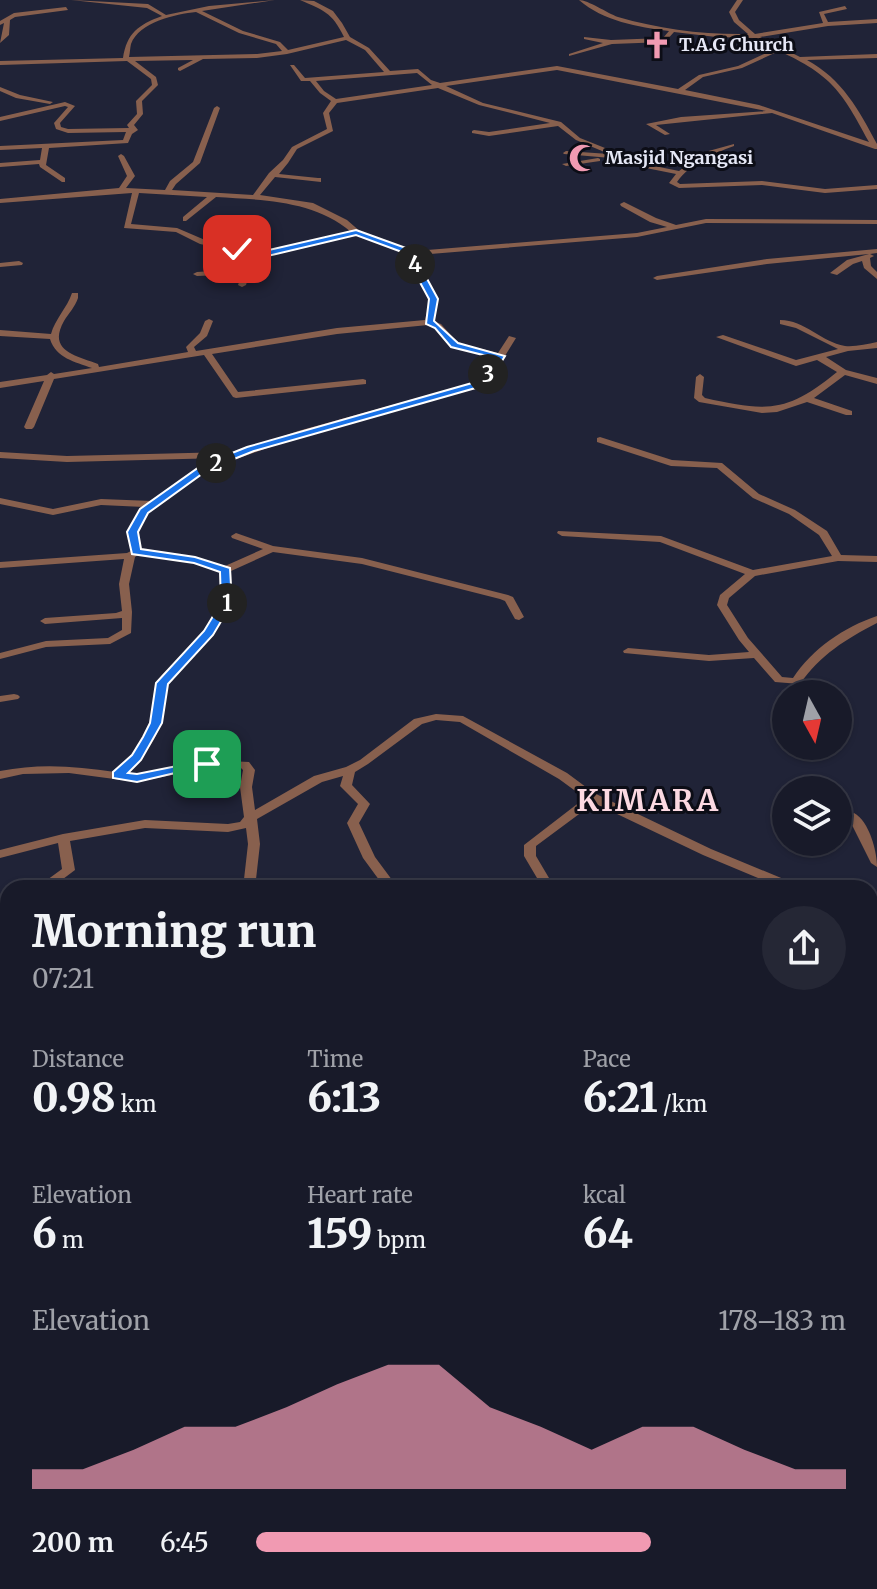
<!DOCTYPE html>
<html lang="en">
<head>
<meta charset="utf-8">
<style>
	body { margin:0; font-family:Merriweather,serif; background:#252735; color:#f1f3f6; height:100vh; display:flex; flex-direction:column; font-size:30px; white-space:nowrap }
	* { box-sizing:border-box; margin:0 }
	p { font-size:26px; color:#9fa1a8 }
	.icon { flex:none; width:44px; height:44px; fill:none; stroke:currentColor; stroke-width:2; stroke-linecap:round; stroke-linejoin:round }
	.map { position:relative; flex:1; overflow:hidden }
	.drawer { position:absolute; left:0px; top:880px; width:878px; height:710px; display:flex; flex-direction:column; background:#181a29; border-radius:24px 24px 0 0; box-shadow:0 2px 6px #0004,0 0 0 2px #363846 }
	.drawer>* { flex:none }
	.needle { width:52px; rotate:172deg }
	.fabs { position:absolute; left:772px; top:680px; display:grid; gap:16px }
	.fabs a { display:grid; place-items:center; width:80px; height:80px; border-radius:50%; background:#181a29; box-shadow:0 2px 6px #0004,0 0 0 2px #363846; font-size:40px }
	.pin { position:absolute; display:grid; place-items:center; width:68px; height:68px; color:#fff; margin:-34px; border-radius:16px; box-shadow:0 4px 12px #0006 }
	.km { position:absolute; width:40px; height:40px; margin:-20px; border-radius:50%; background:#222; color:#fff; font-size:22px; line-height:40px; text-align:center }
	.round { display:grid; place-items:center; flex:none; width:84px; height:84px; border-radius:42px; background:#252735 }
	.headline { display:flex; align-items:center; justify-content:space-between; height:136px; padding:0 32px }
	h1 { font-size:44px; font-weight:800; line-height:60px }
	.stats { display:grid; grid-template-columns:repeat(3,1fr); gap:12px; height:136px; padding:8px 32px }
	.stats div { display:grid; align-content:center }
	.stats b { font-size:40px; font-weight:800 }
	.stats small { font-size:22px; font-weight:400 }
	.stats p { font-size:22px }
	.chart { height:224px; padding:16px 32px }
	.chart p { display:flex; justify-content:space-between }
	.chart svg { width:100%; height:144px; margin-top:8px; fill:#f19ab2; opacity:.7 }
	ul { padding:0 32px; list-style:none; font-size:26px }
	li { display:grid; grid-template-columns:128px 96px 1fr; align-items:center; height:60px }
	li i { height:20px; border-radius:10px; background:#f19ab2 }
	.map>svg:first-child { display:block }
	.lines { fill:none; stroke-linecap:round; stroke-linejoin:round }
	.stream { stroke:#011318; stroke-width:5 }
	.river { fill:#011318; fill-rule:evenodd }
	.street { fill:#88604e; fill-rule:evenodd }
	.route { fill:#1a73e8; stroke:#fff; stroke-width:2 }
	.labels { text-anchor:middle; stroke-width:6; stroke-linejoin:round; paint-order:stroke }
	.far-poi-label { font-size:18px; font-weight:bold; fill:#e6e8f6; stroke:#0c0d16; text-anchor:start }
	.district-label { font-size:30px; font-weight:bold; letter-spacing:2px; fill:#fcd9e2; stroke:#0c0d16 }
</style>
</head>
<body>
<div class="map">
<svg width="877" height="1589" viewBox="0 0 877 1589">
	<rect width="100%" height="100%" fill="#202337"/>
	<g class="lines">
		<path class="stream" d="M505,1589L509,1582"/>
		<g class="river">
			<path d="M8,1255V1292L0,1294V1257Z"/>
			<path d="M870,1407L877,1409V1439L870,1437Z"/>
		</g>
		<g class="street">
			<path d="M71,0L148,4L166,15L209,6L275,0L202,11L243,31L280,42L288,50L344,37C332,12 323,10 300,0L314,1L333,11L342,23L350,37L369,48L390,71L418,69L431,80L440,83L557,66L678,89L699,75L738,66L775,49L753,38L716,37L674,32L665,42L612,44L569,56V54L603,43L584,39V37L611,40L663,38L669,31C638,27 603,21 579,0C588,0 607,13 618,17C659,29 705,35 748,34L734,22L729,12L737,0H743L735,12L739,20L755,34L823,23L819,12L845,6L847,9L824,14L828,22L877,19V23L828,26L760,37L780,47H784V49L800,57L877,54V58L807,60C842,79 859,110 877,144V149H875L772,113L656,125L670,134L665,135L646,124L681,117L766,111L557,70L446,86L483,103L561,122L580,138L620,154L630,161L679,171L705,152L734,144V146C712,154 691,163 677,182L680,184L762,181L825,189L877,185V189L825,193L762,185L679,188L669,183L676,174L626,164L614,156L611,158L564,154L563,153L566,151L609,154L576,140L558,126L489,136L472,133V131L474,130L489,132L550,123L479,105L438,88L337,103L329,113L333,131L297,149L288,163L279,174L318,178H321V182L275,177L260,195L313,203L347,220L362,233L415,251L637,233L667,227L650,222L621,206L620,204L624,202L656,218L676,225L706,219L877,220V224L706,223L637,237L418,255L419,264L438,299L433,321L441,324L458,343L498,353L509,336L516,338L495,372L478,387L304,435L208,469L148,513L138,532L141,550L195,557L225,566L263,549L232,538L231,536L236,533L273,546L362,558L508,595L513,597L524,617L519,620L515,619L505,601L500,599L362,564L273,552L231,571C233,616 213,638 183,667C177,673 170,677 166,685C163,695 165,706 163,716C158,739 143,757 127,773L137,774L207,760L249,762L255,770L252,787L255,810L314,776L346,767L360,760L414,719L436,714L463,716L567,773L594,793L711,849L798,885L799,888H782L703,855L594,803L536,846V856L549,878L547,888H535L537,878L524,856V845L585,798L559,779L460,722L436,720L422,724L368,764L355,772L352,785L370,804L359,823L375,857L398,888H385L363,858L347,823L358,804L340,786L343,776L322,782L257,819L260,844L255,888H243L248,844L246,828L228,832L145,828L70,841L75,870L51,888H36L62,869L58,843L0,858V850L63,834L145,820L228,824L240,822L244,817L240,787L243,770L241,768H207L137,782L69,773L23,774L0,779V771C39,763 76,766 115,772C132,755 149,736 153,712C154,701 152,691 158,680C163,673 170,668 176,662C205,633 223,615 221,572L194,563L138,555L135,557L129,584L132,612L131,633L110,644L46,647L0,659V653L46,641L108,638L122,630V618L45,624L40,621L45,618L116,613L122,611L119,584L124,559L0,568V562L127,553L131,551C128,532 130,521 144,507L101,505L53,515L0,504V498L53,509L101,499L152,501L202,465L222,458L67,462L0,458V452L67,456L229,452L233,454L298,431L472,383L489,368L496,357L452,347L435,328L428,325L337,334L212,354L238,392L363,379L366,380V384L236,398L233,397L204,355L54,379L34,427L32,429H26L24,427L44,381L0,388V382L47,375L51,372L54,374L92,368C75,362 56,358 50,339L0,336V330L51,334C55,319 67,308 72,293H78V298C75,307 69,313 64,321C47,351 76,356 98,364L99,367L188,352L186,347L200,333L205,321L209,319L213,321L207,336L194,347L196,351L337,328L425,320L430,299L411,264L410,254L355,235L258,258L252,266L246,285L242,287L238,285L242,274L197,276L193,274L197,272L243,269L250,257L239,252L200,244L176,232L124,228L132,193L0,203V199L119,188L127,176L118,156L121,154L124,156L135,176L126,188L165,190L170,181L193,162L214,108L217,106L220,108L200,163L176,184L172,190L253,195L269,173L283,160L292,147L327,129L323,113L331,101L320,93L310,81H301L290,65H294L305,78L384,72L365,50L346,40L287,54L257,58L203,59L180,71L178,70V68L193,60L135,61L156,77L158,85L142,101L143,114L134,125L138,130L132,134L128,143L49,148L46,165L65,178V182H62L40,167L39,164L0,167V163L40,160L42,148L0,150V146L123,140L126,132L68,133L56,129L54,123L68,107L65,106L0,121V117L65,102L75,106L60,123L61,127L68,129L129,128L127,125L137,114L136,101L152,85L151,79L127,61L0,65V61L123,58C127,33 138,25 162,16L147,8ZM196,12L239,33L276,44L282,51L257,54L129,57C130,53 130,48 131,44C139,22 176,14 196,12ZM779,51C832,75 842,92 869,142L759,105L685,90L703,77L742,68ZM417,73L432,85L336,99L324,91L316,81ZM139,193L207,197L183,217V221H186L216,197C262,200 314,200 351,232L256,253L244,248L205,240L177,228L131,224Z"/>
			<path d="M66,7L68,10L15,17L10,20L9,35L0,43L4,23L0,25V21L14,13Z"/>
			<path d="M0,87L20,95L53,102L50,104L16,98L0,91Z"/>
			<path d="M598,158L600,159V161L566,166L562,164Z"/>
			<path d="M877,249V253L870,254L874,256L870,258L871,266L877,272V279L864,268L862,261L853,264L837,275L830,273L847,260L869,254L767,264L657,280L653,278L657,276L767,259Z"/>
			<path d="M19,261L23,263L22,265L0,267V263Z"/>
			<path d="M780,320C805,320 821,342 845,346C855,347 867,344 877,342V348L848,351L826,357L846,370L877,378V384L845,375L814,398L852,411V415H846L807,402L777,412L762,413L699,402L694,398L696,377L700,374L704,377L702,395L705,398C767,412 787,413 837,372L817,360L796,366L716,337L723,335L796,360L838,349L796,328L780,324Z"/>
			<path d="M600,437L672,460L722,463L759,494L795,510L827,531L841,555L877,556V562L838,561L755,576L729,598L727,605L748,638L782,677L793,678C812,649 844,627 877,616V623C846,639 820,655 800,684L775,682L754,658L709,661L624,653L623,651L628,648L709,655L749,652L739,640L717,605L720,595L745,574L660,542L562,536L557,533L558,531L661,536L753,570L832,556L819,535L789,514L753,498L717,468L671,466L597,442V438Z"/>
			<path d="M14,694L18,695L20,697L18,699L0,702V696Z"/>
			<path d="M854,813C869,821 877,851 877,867L871,863L848,817Z"/>
			<path d="M8,904V914L0,917V907Z"/>
			<path d="M877,909V920L870,924V913Z"/>
			<path d="M870,925L877,927V937L870,935Z"/>
			<path d="M877,1042V1052L870,1053V1043Z"/>
			<path d="M0,1046L8,1049V1059L0,1056Z"/>
			<path d="M870,1171L877,1172V1184L870,1183Z"/>
			<path d="M0,1450L8,1451V1465L0,1464Z"/>
			<path d="M8,1534V1563L6,1567L0,1569V1540L2,1536Z"/>
			<path d="M0,1579L17,1583L20,1589H0Z"/>
			<path d="M224,1582H242L239,1589H221Z"/>
			<path d="M283,1582H328L331,1583L334,1589H289L286,1588Z"/>
		</g>
	</g>
	<path class="route" d="M356,230L417,252L419,264L438,299L434,321L458,343L505,356L495,372L479,387L254,451L209,469L148,513L138,532L141,549L195,557L230,568L232,603L213,635L168,684L162,723L141,760L128,773L137,774L207,760L213,764L137,782L113,778V772L132,755L143,737L150,723L156,683L204,631L221,603L220,572L194,563L132,554L127,532L140,509L202,465L247,447L472,383L488,369L495,358L451,347L435,328L426,324L429,299L410,264V255L356,235L255,259L233,249L237,246L256,253Z"/>
	<defs>
		<symbol id="church-bare" viewBox="-9 -9 18 18"><path d="M-1.2-6h2.4v3.5h3.3v2.4h-3.3V6h-2.4V-.1h-3.3v-2.4h3.3Z" fill="#f19ab2" stroke="#0c0d16" stroke-width="2.5" paint-order="stroke"/></symbol>
		<symbol id="mosque-bare" viewBox="-9 -9 18 18"><path d="M3.5-4.9A6 6 0 1 0 3.5 4.9A5 5 0 1 1 3.5-4.9Z" fill="#f19ab2" stroke="#0c0d16" stroke-width="2.5" paint-order="stroke"/></symbol>
	</defs>
	<g fill-rule="evenodd">
		<use href="#church-bare" x="637" y="25" width="40" height="40"/>
		<use href="#mosque-bare" x="563" y="138" width="40" height="40"/>
	</g>
	<g class="labels">
		<g class="far-poi-label">
			<text x="679" y="51">T.A.G Church</text>
			<text x="605" y="164">Masjid Ngangasi</text>
		</g>
		<g class="district-label">
			<text x="648" y="811">KIMARA</text>
		</g>
	</g>
</svg>
<div class="fabs">
<a><svg class="needle" viewBox="-14 -14 28 28"><path d="M0-13l5 13h-10z" fill="#e53935"/><path d="M0 13l5-13h-10z" fill="#9fa1a8"/></svg></a>
<a><svg class="icon" aria-label="layers" viewBox="0 0 24 24"><path d="M12 4l9 5-9 5-9-5zM3 14l9 5 9-5"/></svg></a>
</div>
<div class="pin" style="left:207px;top:764px;background:#1e9e55"><svg class="icon" aria-label="arrive" viewBox="0 0 24 24"><path d="M6 21V4h12l-3 4 3 4H6"/></svg></div>
<div class="pin" style="left:237px;top:249px;background:#d93025"><svg class="icon" aria-label="check" viewBox="0 0 24 24"><path d="M5 12l5 5 9-10"/></svg></div>
<b class="km" style="left:227px;top:603px">1</b>
<b class="km" style="left:216px;top:463px">2</b>
<b class="km" style="left:488px;top:374px">3</b>
<b class="km" style="left:415px;top:264px">4</b>
<section class="drawer">
<div class="headline"><div><h1>Morning run</h1><p>07:21</p></div><a class="round"><svg class="icon" aria-label="share" viewBox="0 0 24 24"><path d="M12 15V3M7 8l5-5 5 5M5 13v7h14v-7"/></svg></a></div>
<div class="stats">
<div><p>Distance</p><b>0.98<small> km</small></b></div>
<div><p>Time</p><b>6:13</b></div>
<div><p>Pace</p><b>6:21<small> /km</small></b></div>
</div>
<div class="stats">
<div><p>Elevation</p><b>6<small> m</small></b></div>
<div><p>Heart rate</p><b>159<small> bpm</small></b></div>
<div><p>kcal</p><b>64</b></div>
</div>
<div class="chart"><p><span>Elevation</span>178–183 m</p>
<svg viewBox="0 0 160 44" preserveAspectRatio="none"><path d="M0 44V38L10 38L20 32L30 25L40 25L50 19L60 12L70 6L80 6L90 19L100 25L110 32L120 25L130 25L140 32L150 38L160 38V44z"/></svg>
</div>
<ul>
<li><b>200 m</b>6:45<i style="width:67%"></i></li>
</ul>
</section>
</div>
</body>
</html>
